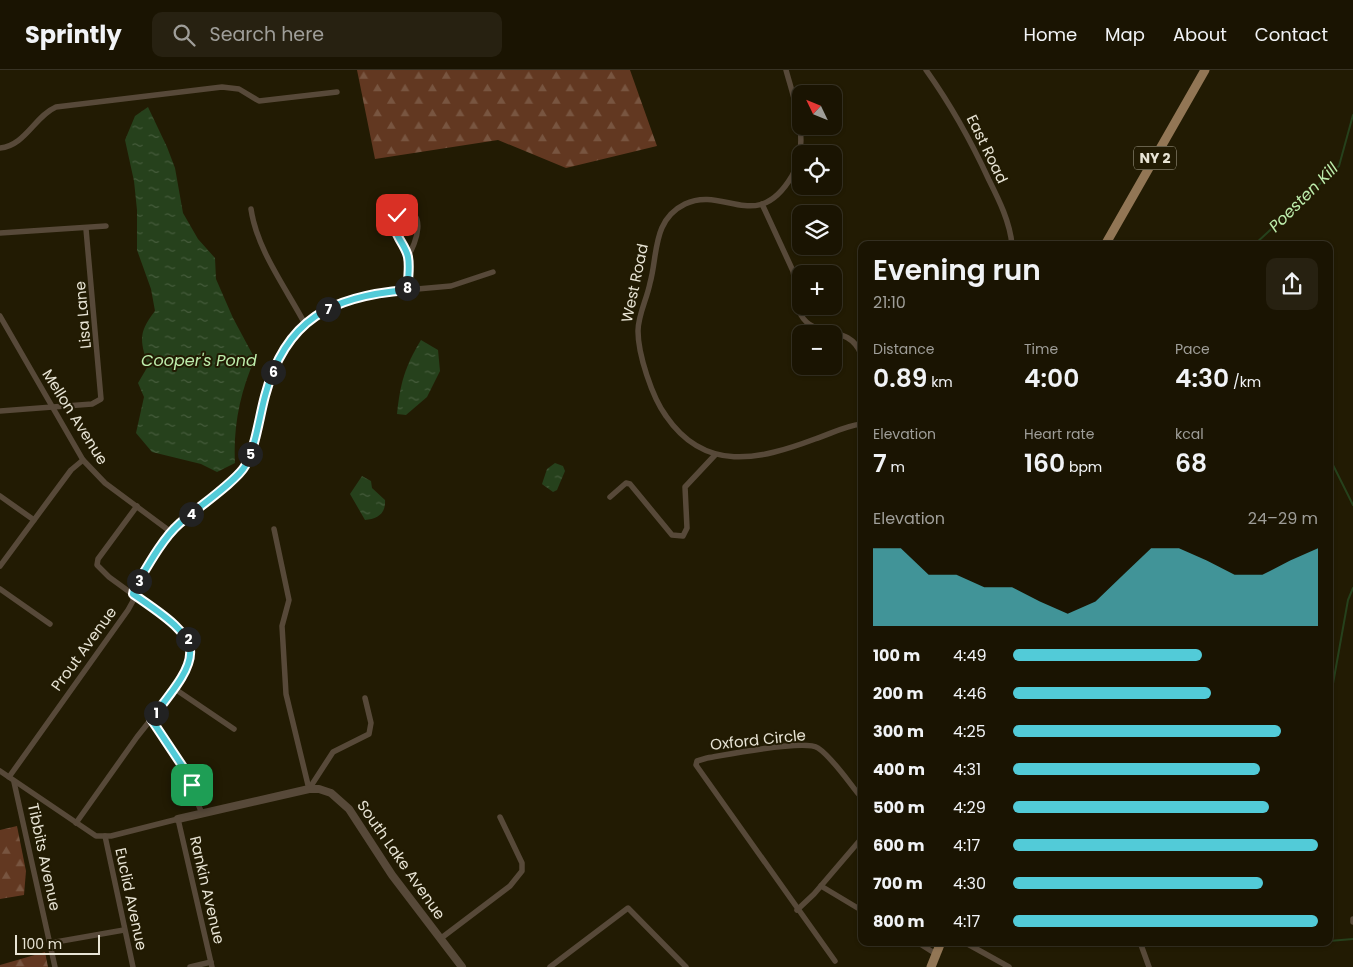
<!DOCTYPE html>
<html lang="en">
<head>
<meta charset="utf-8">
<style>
	body { margin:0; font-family:Poppins,sans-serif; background:#272111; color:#f1f3f6; height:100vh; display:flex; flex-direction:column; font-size:19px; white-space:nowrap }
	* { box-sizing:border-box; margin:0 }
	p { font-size:16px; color:#9f9e99 }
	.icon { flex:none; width:28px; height:28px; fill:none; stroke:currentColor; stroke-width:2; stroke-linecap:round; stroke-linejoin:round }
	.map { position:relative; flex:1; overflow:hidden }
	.panel { position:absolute; left:858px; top:171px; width:475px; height:705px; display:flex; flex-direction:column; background:#1a1402; border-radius:10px; box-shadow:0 1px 4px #0004,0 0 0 1px #383324 }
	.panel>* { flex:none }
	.needle { width:32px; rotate:313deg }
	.fabs { position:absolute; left:792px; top:15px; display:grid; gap:10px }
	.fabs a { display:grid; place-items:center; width:50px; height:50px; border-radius:10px; background:#1a1402; box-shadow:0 1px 4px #0004,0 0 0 1px #383324; font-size:25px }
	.scale { position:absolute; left:15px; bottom:12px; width:85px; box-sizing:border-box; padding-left:5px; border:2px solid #e8e4d5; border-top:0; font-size:14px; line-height:18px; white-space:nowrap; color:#e8e4d5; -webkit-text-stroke:4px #221b03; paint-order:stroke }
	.pin { position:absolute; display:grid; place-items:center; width:42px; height:42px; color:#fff; margin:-21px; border-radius:10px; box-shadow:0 2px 8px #0006 }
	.km { position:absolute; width:25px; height:25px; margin:-12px; border-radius:50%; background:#222; color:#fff; font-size:14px; line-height:25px; text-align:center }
	.round { display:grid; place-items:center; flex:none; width:52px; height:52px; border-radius:10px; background:#272111 }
	.headline { display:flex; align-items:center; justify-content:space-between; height:85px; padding:0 15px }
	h1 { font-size:28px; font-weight:600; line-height:38px }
	.stats { display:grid; grid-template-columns:repeat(3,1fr); gap:8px; height:85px; padding:5px 15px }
	.stats div { display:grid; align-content:center }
	.stats b { font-size:25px; font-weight:600 }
	.stats small { font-size:14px; font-weight:400 }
	.stats p { font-size:14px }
	.chart { height:140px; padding:10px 15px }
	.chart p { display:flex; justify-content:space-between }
	.chart svg { width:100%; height:90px; margin-top:5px; fill:#52cbd8; opacity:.7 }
	ul { padding:0 15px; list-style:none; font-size:16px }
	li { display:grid; grid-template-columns:80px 60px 1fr; align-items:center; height:38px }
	li i { height:12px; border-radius:6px; background:#52cbd8 }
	header { display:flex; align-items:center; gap:30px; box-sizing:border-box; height:70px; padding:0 25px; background:#1a1402; border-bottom:1px solid #383324 }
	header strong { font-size:24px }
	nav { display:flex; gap:28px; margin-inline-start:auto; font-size:18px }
	.search { width:350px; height:45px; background:#272111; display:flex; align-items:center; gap:12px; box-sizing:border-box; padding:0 18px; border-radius:10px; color:#9f9e99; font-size:19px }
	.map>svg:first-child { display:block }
	.forest { fill:url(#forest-firs) }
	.water { fill:url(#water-ripples) }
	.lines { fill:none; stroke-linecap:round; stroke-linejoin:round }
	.stream { stroke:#26411c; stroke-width:2 }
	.minor { stroke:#574939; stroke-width:5.5 }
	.tertiary { stroke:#574939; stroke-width:8 }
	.primary { stroke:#927655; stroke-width:9 }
	.route-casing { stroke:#fff; stroke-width:10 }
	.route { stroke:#52cbd8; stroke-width:6 }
	.labels { text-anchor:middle; stroke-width:4; stroke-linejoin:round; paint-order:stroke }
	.shield { fill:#221b03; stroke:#ada896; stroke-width:1 }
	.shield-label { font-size:14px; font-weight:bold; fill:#e8e4d5 }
	.street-label { font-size:15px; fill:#e8e4d5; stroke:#221b03 }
	.water-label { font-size:16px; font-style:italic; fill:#bdedac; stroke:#221b03 }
</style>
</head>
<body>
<header>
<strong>Sprintly</strong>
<div class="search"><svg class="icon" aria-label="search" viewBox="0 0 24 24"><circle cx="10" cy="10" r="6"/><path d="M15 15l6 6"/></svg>Search here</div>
<nav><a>Home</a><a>Map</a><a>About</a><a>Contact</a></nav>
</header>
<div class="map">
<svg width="1353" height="897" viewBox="0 0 1353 897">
	<defs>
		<pattern id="forest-firs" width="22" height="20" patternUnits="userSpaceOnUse" patternTransform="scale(1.25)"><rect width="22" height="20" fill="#623821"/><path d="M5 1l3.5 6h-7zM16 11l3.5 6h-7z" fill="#785540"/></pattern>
		<pattern id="water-ripples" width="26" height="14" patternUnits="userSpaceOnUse" patternTransform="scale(1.25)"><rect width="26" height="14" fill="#26411c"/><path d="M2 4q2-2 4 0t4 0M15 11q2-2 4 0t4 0" fill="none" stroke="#465c3c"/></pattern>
	</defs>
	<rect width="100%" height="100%" fill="#221b03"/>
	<g class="forest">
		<path d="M357,0H630L657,76L566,98L498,70L375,89Z"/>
		<path d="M17,756L26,801L24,825L0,829V760Z"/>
		<path d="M45,882L48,897H0V895Z"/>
	</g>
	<g class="water">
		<path d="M148,37L167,77L175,98L183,143L198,169L215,188L216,209L233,248L255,289C240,321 233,358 235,393L217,402L201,394L152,382L136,363L144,327L138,313L148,296C140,270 138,263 155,241L151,219L137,180V140L134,111L125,70L135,46Z"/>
		<path d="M421,270L438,280L440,301L427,327L406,345L397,344C400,314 405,296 421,270Z"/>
		<path d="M555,393L563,396L565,401L557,420L553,422L542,414L547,399Z"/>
		<path d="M362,406L371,411L372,418L385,430C386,444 377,449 365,450L350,424Z"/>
	</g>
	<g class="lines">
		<g class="stream">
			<path d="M1254,175L1339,96L1353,45"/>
			<path d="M1329,387L1353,435"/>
			<path d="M1329,636L1348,530L1353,518"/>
			<path d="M1329,871L1353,869"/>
		</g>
		<g class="minor">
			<path d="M786,0C795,33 811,74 792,106C757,165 724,115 685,134C652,150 658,185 650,213C647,229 638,245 638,261C638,284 652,327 666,346C705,403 759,390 815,369C830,364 845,356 861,354"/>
			<path d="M926,0C951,35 971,71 989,110C999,130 1010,152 1012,175"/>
			<path d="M0,78C25,76 35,46 56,37L222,17L239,19L259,31L337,22"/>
			<path d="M762,134L793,201L801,245C815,270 849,253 861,284"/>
			<path d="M251,139C257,180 286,218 305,254"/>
			<path d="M402,142C428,139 416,174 408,186C400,174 393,162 396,147Z"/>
			<path d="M0,163L106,156"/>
			<path d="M407,220L408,186"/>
			<path d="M0,246L83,390L105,413L171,462"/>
			<path d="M0,341L92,334L101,329L86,159"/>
			<path d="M0,426L34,450"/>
			<path d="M610,427L626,413L630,414L672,465L683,466L687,458L685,417L715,385"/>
			<path d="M274,459L289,530L282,556L286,624L309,719"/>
			<path d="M0,496L71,400L83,390"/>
			<path d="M0,519L50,554"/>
			<path d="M175,619L234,659"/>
			<path d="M151,649L185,700L202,744"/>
			<path d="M0,701L96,766H111L178,749L212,897"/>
			<path d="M9,707L128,540L133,531L134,519L171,462L245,396L277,290L287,273L305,254L323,242L352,228L372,223L451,216L493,202"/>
			<path d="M14,712L55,897"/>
			<path d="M309,719L333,682L369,664L371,653L365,628"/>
			<path d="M76,753L137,667L175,619L190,592V573L179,558L109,507L97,495L98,489L137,436"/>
			<path d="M105,766L133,897"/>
			<path d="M821,816L861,840"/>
			<path d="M797,840L814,824L861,769"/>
			<path d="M1353,849V852"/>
			<path d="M440,869L510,816L522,801V793L500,747"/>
			<path d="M917,872L936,884"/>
			<path d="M964,872L1009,897"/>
			<path d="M1140,872L1149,897"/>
			<path d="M50,873L124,860"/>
			<path d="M835,891L696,695L697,691L707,688C726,685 804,669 818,678C833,688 849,713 861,727"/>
			<path d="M190,897L211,892"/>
			<path d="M550,897L628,838L686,897"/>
		</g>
		<path class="tertiary" d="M178,749L309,719H319L331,723L349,739L392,805L462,897"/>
		<g class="primary">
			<path d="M1105,175L1205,0"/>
			<path d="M931,897L941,872"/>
		</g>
	</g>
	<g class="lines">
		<defs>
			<path id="route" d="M192,715L185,700L151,649C205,581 207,574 133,524L134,519C146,499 162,469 179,454C194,440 237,411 245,396C256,376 259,348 265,326C285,249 332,226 407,220C408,210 410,197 408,187C405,172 389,163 397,145"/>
		</defs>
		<use href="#route" class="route-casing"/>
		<use href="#route" class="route"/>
	</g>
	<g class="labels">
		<rect class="shield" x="1134" y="76.5" width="42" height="23" rx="4"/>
		<g class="shield-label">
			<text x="1155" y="93">NY 2</text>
		</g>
		<g class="street-label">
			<text transform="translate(987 79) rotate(64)" y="5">East Road</text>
			<text transform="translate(635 213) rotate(-78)" y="5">West Road</text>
			<text transform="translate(83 245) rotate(-95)" y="5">Lisa Lane</text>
			<text transform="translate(75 347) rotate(58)" y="5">Mellon Avenue</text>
			<text transform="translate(84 579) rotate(-54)" y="5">Prout Avenue</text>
			<text transform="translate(758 670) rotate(-6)" y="5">Oxford Circle</text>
			<text transform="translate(44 787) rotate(78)" y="5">Tibbits Avenue</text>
			<text transform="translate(401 790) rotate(55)" y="5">South Lake Avenue</text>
			<text transform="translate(207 820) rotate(77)" y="5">Rankin Avenue</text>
			<text transform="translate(131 829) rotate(78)" y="5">Euclid Avenue</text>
		</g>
		<g class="water-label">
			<text transform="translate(1303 127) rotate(-45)" y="6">Poesten Kill</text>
			<text x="199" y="296">Cooper's Pond</text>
		</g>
	</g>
</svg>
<div class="fabs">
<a><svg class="needle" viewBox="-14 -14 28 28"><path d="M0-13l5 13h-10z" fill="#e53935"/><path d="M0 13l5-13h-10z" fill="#9f9e99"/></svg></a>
<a><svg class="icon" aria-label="locate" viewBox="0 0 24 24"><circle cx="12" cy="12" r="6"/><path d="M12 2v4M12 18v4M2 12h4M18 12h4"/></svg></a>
<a><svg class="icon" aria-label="layers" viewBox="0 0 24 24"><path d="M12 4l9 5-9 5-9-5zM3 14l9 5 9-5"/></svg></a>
<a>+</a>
<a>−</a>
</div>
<div class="scale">100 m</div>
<div class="pin" style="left:192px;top:715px;background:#1e9e55"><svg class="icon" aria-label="arrive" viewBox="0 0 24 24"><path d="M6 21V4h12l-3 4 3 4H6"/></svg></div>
<div class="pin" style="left:397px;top:145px;background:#d93025"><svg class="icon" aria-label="check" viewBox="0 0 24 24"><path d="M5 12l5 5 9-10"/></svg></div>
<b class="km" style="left:156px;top:643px">1</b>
<b class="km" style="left:188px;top:569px">2</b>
<b class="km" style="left:139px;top:511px">3</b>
<b class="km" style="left:191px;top:444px">4</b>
<b class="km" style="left:250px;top:384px">5</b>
<b class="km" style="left:273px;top:302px">6</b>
<b class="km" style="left:328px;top:239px">7</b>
<b class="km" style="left:407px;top:218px">8</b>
<section class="panel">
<div class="headline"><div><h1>Evening run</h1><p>21:10</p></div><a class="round"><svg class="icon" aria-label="share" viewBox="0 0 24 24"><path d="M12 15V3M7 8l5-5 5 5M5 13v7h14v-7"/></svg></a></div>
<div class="stats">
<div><p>Distance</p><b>0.89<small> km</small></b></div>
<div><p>Time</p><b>4:00</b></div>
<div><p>Pace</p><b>4:30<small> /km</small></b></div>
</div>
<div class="stats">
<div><p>Elevation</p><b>7<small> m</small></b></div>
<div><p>Heart rate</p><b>160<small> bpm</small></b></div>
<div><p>kcal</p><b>68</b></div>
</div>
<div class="chart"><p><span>Elevation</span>24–29 m</p>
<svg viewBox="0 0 160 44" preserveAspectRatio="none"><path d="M0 44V6L10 6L20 19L30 19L40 25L50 25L60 32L70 38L80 32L90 19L100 6L110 6L120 12L130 19L140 19L150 12L160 6V44z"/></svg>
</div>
<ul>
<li><b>100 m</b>4:49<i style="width:62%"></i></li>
<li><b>200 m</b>4:46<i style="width:65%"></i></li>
<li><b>300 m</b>4:25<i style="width:88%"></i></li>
<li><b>400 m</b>4:31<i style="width:81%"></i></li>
<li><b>500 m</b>4:29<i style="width:84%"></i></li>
<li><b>600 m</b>4:17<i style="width:100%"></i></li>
<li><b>700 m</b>4:30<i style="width:82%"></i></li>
<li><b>800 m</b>4:17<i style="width:100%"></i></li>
</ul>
</section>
</div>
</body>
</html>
